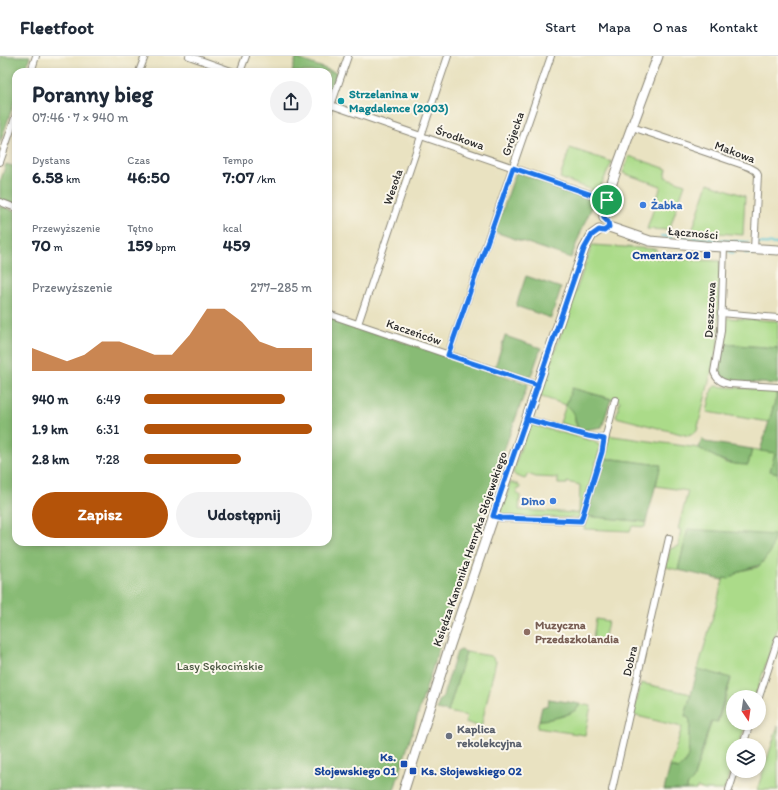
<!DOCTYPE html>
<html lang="pl">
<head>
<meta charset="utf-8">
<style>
	body { margin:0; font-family:Itim,sans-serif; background:#f2f2f3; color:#1f2937; height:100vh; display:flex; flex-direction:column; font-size:15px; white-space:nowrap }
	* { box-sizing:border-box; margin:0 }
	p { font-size:13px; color:#747a83 }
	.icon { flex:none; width:22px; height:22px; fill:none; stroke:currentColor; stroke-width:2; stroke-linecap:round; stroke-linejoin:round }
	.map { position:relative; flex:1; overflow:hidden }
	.panel { position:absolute; left:12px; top:12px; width:320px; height:478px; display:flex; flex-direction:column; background:#fff; border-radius:12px; box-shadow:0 2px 6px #0003 }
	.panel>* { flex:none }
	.needle { width:26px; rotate:167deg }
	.fabs { position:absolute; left:726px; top:634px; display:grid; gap:8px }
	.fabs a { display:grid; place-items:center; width:40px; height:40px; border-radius:50%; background:#fff; box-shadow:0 2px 6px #0003; font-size:20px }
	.pin { position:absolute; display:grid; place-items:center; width:34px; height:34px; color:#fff; margin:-17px; border:2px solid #fff; border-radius:50%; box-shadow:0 1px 4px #0007 }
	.round { display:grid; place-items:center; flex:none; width:42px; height:42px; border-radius:21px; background:#f2f2f3 }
	.head { display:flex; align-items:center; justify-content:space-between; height:68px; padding:0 20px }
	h1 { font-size:22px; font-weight:700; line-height:30px }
	.stats { display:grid; grid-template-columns:repeat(3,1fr); gap:6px; height:68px; padding:4px 20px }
	.stats div { display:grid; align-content:center }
	.stats b { font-size:17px; font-weight:700 }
	.stats small { font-size:11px; font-weight:400 }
	.stats p { font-size:11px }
	.chart { height:112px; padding:8px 20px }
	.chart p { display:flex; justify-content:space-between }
	.chart svg { width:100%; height:72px; margin-top:4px; fill:#b45309; opacity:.7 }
	.cta { display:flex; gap:8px; margin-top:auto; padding:8px 20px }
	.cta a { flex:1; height:46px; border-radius:24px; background:#b45309; color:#fff; font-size:16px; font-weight:700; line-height:46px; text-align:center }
	.cta a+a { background:#f2f2f3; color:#1f2937 }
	ul { padding:0 20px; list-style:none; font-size:13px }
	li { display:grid; grid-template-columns:64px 48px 1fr; align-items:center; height:30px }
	li i { height:10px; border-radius:5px; background:#b45309 }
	header { display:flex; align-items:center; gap:24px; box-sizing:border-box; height:56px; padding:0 20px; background:#fff; border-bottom:1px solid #e0e1e3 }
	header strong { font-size:19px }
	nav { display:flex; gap:22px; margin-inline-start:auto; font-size:14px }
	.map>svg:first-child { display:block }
	.green { fill:#abdb89; stroke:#6b835a }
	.forest { fill:#88bb75; stroke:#5a7350 }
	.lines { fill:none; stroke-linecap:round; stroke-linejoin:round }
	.stream { stroke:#5cc7d6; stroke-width:2 }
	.street-casing { stroke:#8a8676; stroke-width:8 }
	.secondary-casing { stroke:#8a8676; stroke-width:11 }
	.street { stroke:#fff; stroke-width:6 }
	.secondary { stroke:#fff; stroke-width:9 }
	.route-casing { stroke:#fff; stroke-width:8 }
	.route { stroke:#1a73e8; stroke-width:5 }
	.culture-dot { fill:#0f9aa8; stroke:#fbf7ec; stroke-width:1.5 }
	.shop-dot { fill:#3f7fe0; stroke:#fbf7ec; stroke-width:1.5 }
	.transit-dot { fill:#1a4fb4; stroke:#fbf7ec; stroke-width:1.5 }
	.education-dot { fill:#8d6e63; stroke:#fbf7ec; stroke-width:1.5 }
	.worship-dot { fill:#6b7280; stroke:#fbf7ec; stroke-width:1.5 }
	.labels { text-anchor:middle; stroke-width:4; stroke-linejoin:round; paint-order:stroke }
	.culture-label { font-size:12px; font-weight:bold; fill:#0d838f; stroke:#fbf7ec; text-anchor:start }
	.street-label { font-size:12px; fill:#2b2b2b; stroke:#fbf7ec }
	.shop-label { font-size:12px; font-weight:bold; fill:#366cbe; stroke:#fbf7ec; text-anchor:start }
	.transit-label { font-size:12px; font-weight:bold; fill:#164399; stroke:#fbf7ec; text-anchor:end }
	.education-label { font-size:12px; font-weight:bold; fill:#785e54; stroke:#fbf7ec; text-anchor:start }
	.park-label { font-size:12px; fill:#4b5742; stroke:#fbf7ec }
	.worship-label { font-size:12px; font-weight:bold; fill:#5b616d; stroke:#fbf7ec; text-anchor:start }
</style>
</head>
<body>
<header>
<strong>Fleetfoot</strong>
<nav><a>Start</a><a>Mapa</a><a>O nas</a><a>Kontakt</a></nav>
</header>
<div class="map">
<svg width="778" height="734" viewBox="0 0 778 734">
	<rect width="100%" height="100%" fill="#fbf7ec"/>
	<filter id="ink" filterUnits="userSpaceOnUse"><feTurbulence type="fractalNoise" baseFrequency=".025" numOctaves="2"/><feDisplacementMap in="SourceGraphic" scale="8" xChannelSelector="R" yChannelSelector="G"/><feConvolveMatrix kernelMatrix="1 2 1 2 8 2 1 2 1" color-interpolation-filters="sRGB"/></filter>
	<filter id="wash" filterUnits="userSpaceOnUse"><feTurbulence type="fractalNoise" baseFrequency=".012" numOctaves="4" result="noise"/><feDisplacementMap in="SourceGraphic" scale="16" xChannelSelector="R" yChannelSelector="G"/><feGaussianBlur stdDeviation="0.9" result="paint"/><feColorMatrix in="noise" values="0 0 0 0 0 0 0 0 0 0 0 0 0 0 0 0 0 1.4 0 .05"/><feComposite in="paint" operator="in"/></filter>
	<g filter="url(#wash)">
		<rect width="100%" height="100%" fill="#e9e2c1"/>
		<g class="green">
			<path d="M570,92L612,106L598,136L560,122Z"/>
			<path d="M629,100L667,113L665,121L685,128L669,174L647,173L661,130L623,117Z"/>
			<path d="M708,127L745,140L743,179L692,175Z"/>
			<path d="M592,189L656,193V202L720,205L718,288L697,375L689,380L616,361L620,345L572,332V352L575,358V366L578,372L560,367L566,349L539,340Z"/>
			<path d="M728,262L778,265V292L723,288L724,263Z"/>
			<path d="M715,330L778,335L769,366L707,356L712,333Z"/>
			<path d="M533,369L593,385L599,389L600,392L581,459L578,462L501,460L498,458L503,441H506L510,427C514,427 518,427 520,431V433H517V438L520,439L519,454L579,457L580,429L567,426V428H558V422L536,421L528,418L525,423L516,420L513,417L527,371Z"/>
			<path d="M606,379L699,392L726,407L748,409L752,393L775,397L770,415L778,417V571L755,641H733V667H746L739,689H733V708L724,734H705L697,731L696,734H686L688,729L693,724L712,664L718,666L731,623L698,613L724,521L740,515L758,511L766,502L688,473L678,514L666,511L670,493L678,490L681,473H678L688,435L656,430L660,409L614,403H601Z"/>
			<path d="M585,460L646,466L645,471L632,470L630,475L584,473L586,468L583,465Z"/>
			<path d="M596,563L608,565L603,590L592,588Z"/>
			<path d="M466,596L491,600L496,605L481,671L465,666L467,660L448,656Z"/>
			<path d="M641,627L691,638L685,660L689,662C691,668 690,671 689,678C688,692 692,704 678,713L670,711L682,671L633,659Z"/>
			<path d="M580,648L591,650L585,679L537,672L539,664C549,664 577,659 580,648Z"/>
			<path d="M778,670V734H757Z"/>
		</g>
		<g class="forest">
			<path d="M0,0H30L25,16H16V41L0,87Z"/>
			<path d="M296,2L337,17L328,41V16H292Z"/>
			<path d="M6,108L16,111V149L0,144V126Z"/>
			<path d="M516,116L595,144L582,173L571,202L495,176Z"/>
			<path d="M0,150L16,155V486H328V261L528,328L483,452L394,734H0Z"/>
			<path d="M526,220L561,232L551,262L516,250Z"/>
			<path d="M505,280L541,292L531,320L528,322L495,311Z"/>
			<path d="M723,288L778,292V328L728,325L721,321L717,315Z"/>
			<path d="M572,332L611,343L602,371L583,374L578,372C573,361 577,356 566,349Z"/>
			<path d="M778,336V417L770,415L775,397L760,395Z"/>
			<path d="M702,382L705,386L752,393L748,409C728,409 716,402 699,392Z"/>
			<path d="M601,403H614L661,409L646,466L585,460Z"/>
			<path d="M688,473L775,479L770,497L760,509L740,515L729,523L724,522L723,524L678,514Z"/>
			<path d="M461,594L466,596L448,656L437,653L439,645L442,643L457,596Z"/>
			<path d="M698,613L731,622L717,666L711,665L693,724L688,729L686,734H664L670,711L678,713C692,704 688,692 689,678C690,671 691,668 689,662L685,660Z"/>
			<path d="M549,643L580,648C577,659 549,664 539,664L542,651L548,649Z"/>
		</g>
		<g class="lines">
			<g class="stream">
				<path d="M661,180L672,181"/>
				<path d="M678,181L748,186"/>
				<path d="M758,187L778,188"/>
				<path d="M729,196L734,197"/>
				<path d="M745,197L778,199"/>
			</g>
		</g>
	</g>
	<g filter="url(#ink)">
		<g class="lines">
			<defs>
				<g id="street">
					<path d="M189,0L234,16"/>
					<path d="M31,16L36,0"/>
					<path d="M139,16L145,0"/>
					<path d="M240,16L246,0"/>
					<path d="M328,48L607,144"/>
					<path d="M328,58L348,0"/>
					<path d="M632,71L749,111L756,115L758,119L754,193"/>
					<path d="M0,106L16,59"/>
					<path d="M0,146L16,152"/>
					<path d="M724,191L721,275L714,316C717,324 721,326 729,328L778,331"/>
					<path d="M721,257L778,262"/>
					<path d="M328,258L538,329"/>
					<path d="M358,268L448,0"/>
					<path d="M448,299L551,0"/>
					<path d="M526,363L588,380L604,383"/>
					<path d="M493,460L502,462L581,465L602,396L615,344"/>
					<path d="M759,641L778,583"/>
					<path d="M743,689L750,667"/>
					<path d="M612,734L669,482"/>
					<path d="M729,734L735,715"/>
				</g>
				<g id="secondary">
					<path d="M604,162V151L619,106L658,0"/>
					<path d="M609,171L650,185L705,190L778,194"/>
					<path d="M404,734L450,589L584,193L592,179L599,174"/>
				</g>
			</defs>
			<use href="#street" class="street-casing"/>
			<use href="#secondary" class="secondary-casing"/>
			<use href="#street" class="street"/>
			<use href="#secondary" class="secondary"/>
		</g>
	</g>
	<g class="lines" filter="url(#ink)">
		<defs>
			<path id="route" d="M607,144L513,112L448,299L538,329C523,373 507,416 493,460L502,462L581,465L602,396L604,383L588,380L526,363L584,193L592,179L599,174L604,175L609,171L608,166L604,162V151L607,144"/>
		</defs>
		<use href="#route" class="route-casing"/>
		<use href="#route" class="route"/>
	</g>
	<circle class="culture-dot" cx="341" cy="45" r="4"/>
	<g class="shop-dot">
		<circle cx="643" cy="149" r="4"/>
		<circle cx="553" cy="445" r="4"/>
	</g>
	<g class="transit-dot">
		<rect x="703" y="195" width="8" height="8" rx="2"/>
		<rect x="400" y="704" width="8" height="8" rx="2"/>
		<rect x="409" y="711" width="8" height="8" rx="2"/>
	</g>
	<circle class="education-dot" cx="527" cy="576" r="4"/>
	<circle class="worship-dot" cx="449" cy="680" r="4"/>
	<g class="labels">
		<g class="culture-label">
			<text x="349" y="42">Strzelanina w<tspan x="349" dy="14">Magdalence (2003)</tspan></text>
		</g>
		<g class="street-label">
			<text transform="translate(513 78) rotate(-71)" y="4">Grójecka</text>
			<text transform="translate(460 82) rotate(19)" y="4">Środkowa</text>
			<text transform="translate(735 96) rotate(21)" y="4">Makowa</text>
			<text transform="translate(393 131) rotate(-71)" y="4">Wesoła</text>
			<text transform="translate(693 177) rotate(5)" y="4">Łączności</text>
			<text transform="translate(710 254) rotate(-87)" y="4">Deszczowa</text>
			<text transform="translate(414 276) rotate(19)" y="4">Kaczeńców</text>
			<text transform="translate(470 493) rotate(-71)" y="4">Księdza Kanonika Henryka Słojewskiego</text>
			<text transform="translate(630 605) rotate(-77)" y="4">Dobra</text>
		</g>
		<g class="shop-label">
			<text x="651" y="153">Żabka</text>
			<text x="545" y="449" text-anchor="end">Dino</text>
		</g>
		<g class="transit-label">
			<text x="699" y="203">Cmentarz 02</text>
			<text x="396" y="705">Ks.<tspan x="396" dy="14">Słojewskiego 01</tspan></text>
			<text x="421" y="719" text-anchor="start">Ks. Słojewskiego 02</text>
		</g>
		<g class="education-label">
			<text x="535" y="573">Muzyczna<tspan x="535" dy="14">Przedszkolandia</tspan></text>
		</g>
		<g class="park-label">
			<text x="220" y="614">Lasy Sękocińskie</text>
		</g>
		<g class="worship-label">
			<text x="457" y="677">Kaplica<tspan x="457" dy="14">rekolekcyjna</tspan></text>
		</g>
	</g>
</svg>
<div class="fabs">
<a><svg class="needle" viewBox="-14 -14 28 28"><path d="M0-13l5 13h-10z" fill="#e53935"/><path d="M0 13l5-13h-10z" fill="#747a83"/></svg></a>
<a><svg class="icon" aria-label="layers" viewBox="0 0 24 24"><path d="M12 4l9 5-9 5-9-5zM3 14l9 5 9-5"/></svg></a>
</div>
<div class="pin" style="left:607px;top:144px;background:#1e9e55"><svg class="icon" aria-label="arrive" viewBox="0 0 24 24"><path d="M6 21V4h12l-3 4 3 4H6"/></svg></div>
<section class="panel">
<div class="head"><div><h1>Poranny bieg</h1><p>07:46 · 7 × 940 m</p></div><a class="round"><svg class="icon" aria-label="share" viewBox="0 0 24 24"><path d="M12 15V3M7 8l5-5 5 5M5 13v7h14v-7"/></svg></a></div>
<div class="stats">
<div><p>Dystans</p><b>6.58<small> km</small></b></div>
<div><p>Czas</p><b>46:50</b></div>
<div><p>Tempo</p><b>7:07<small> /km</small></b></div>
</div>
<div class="stats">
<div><p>Przewyższenie</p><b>70<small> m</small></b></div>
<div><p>Tętno</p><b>159<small> bpm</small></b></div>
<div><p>kcal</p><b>459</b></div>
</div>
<div class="chart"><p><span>Przewyższenie</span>277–285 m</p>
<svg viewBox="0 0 160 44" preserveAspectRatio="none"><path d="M0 44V30L10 34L20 38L30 34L40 26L50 26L60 30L70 34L80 34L90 22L100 6L110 6L120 14L130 26L140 30L150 30L160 30V44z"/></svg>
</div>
<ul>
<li><b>940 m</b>6:49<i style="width:84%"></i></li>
<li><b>1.9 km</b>6:31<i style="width:100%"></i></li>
<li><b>2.8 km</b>7:28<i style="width:58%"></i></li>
</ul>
<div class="cta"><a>Zapisz</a><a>Udostępnij</a></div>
</section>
</div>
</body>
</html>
